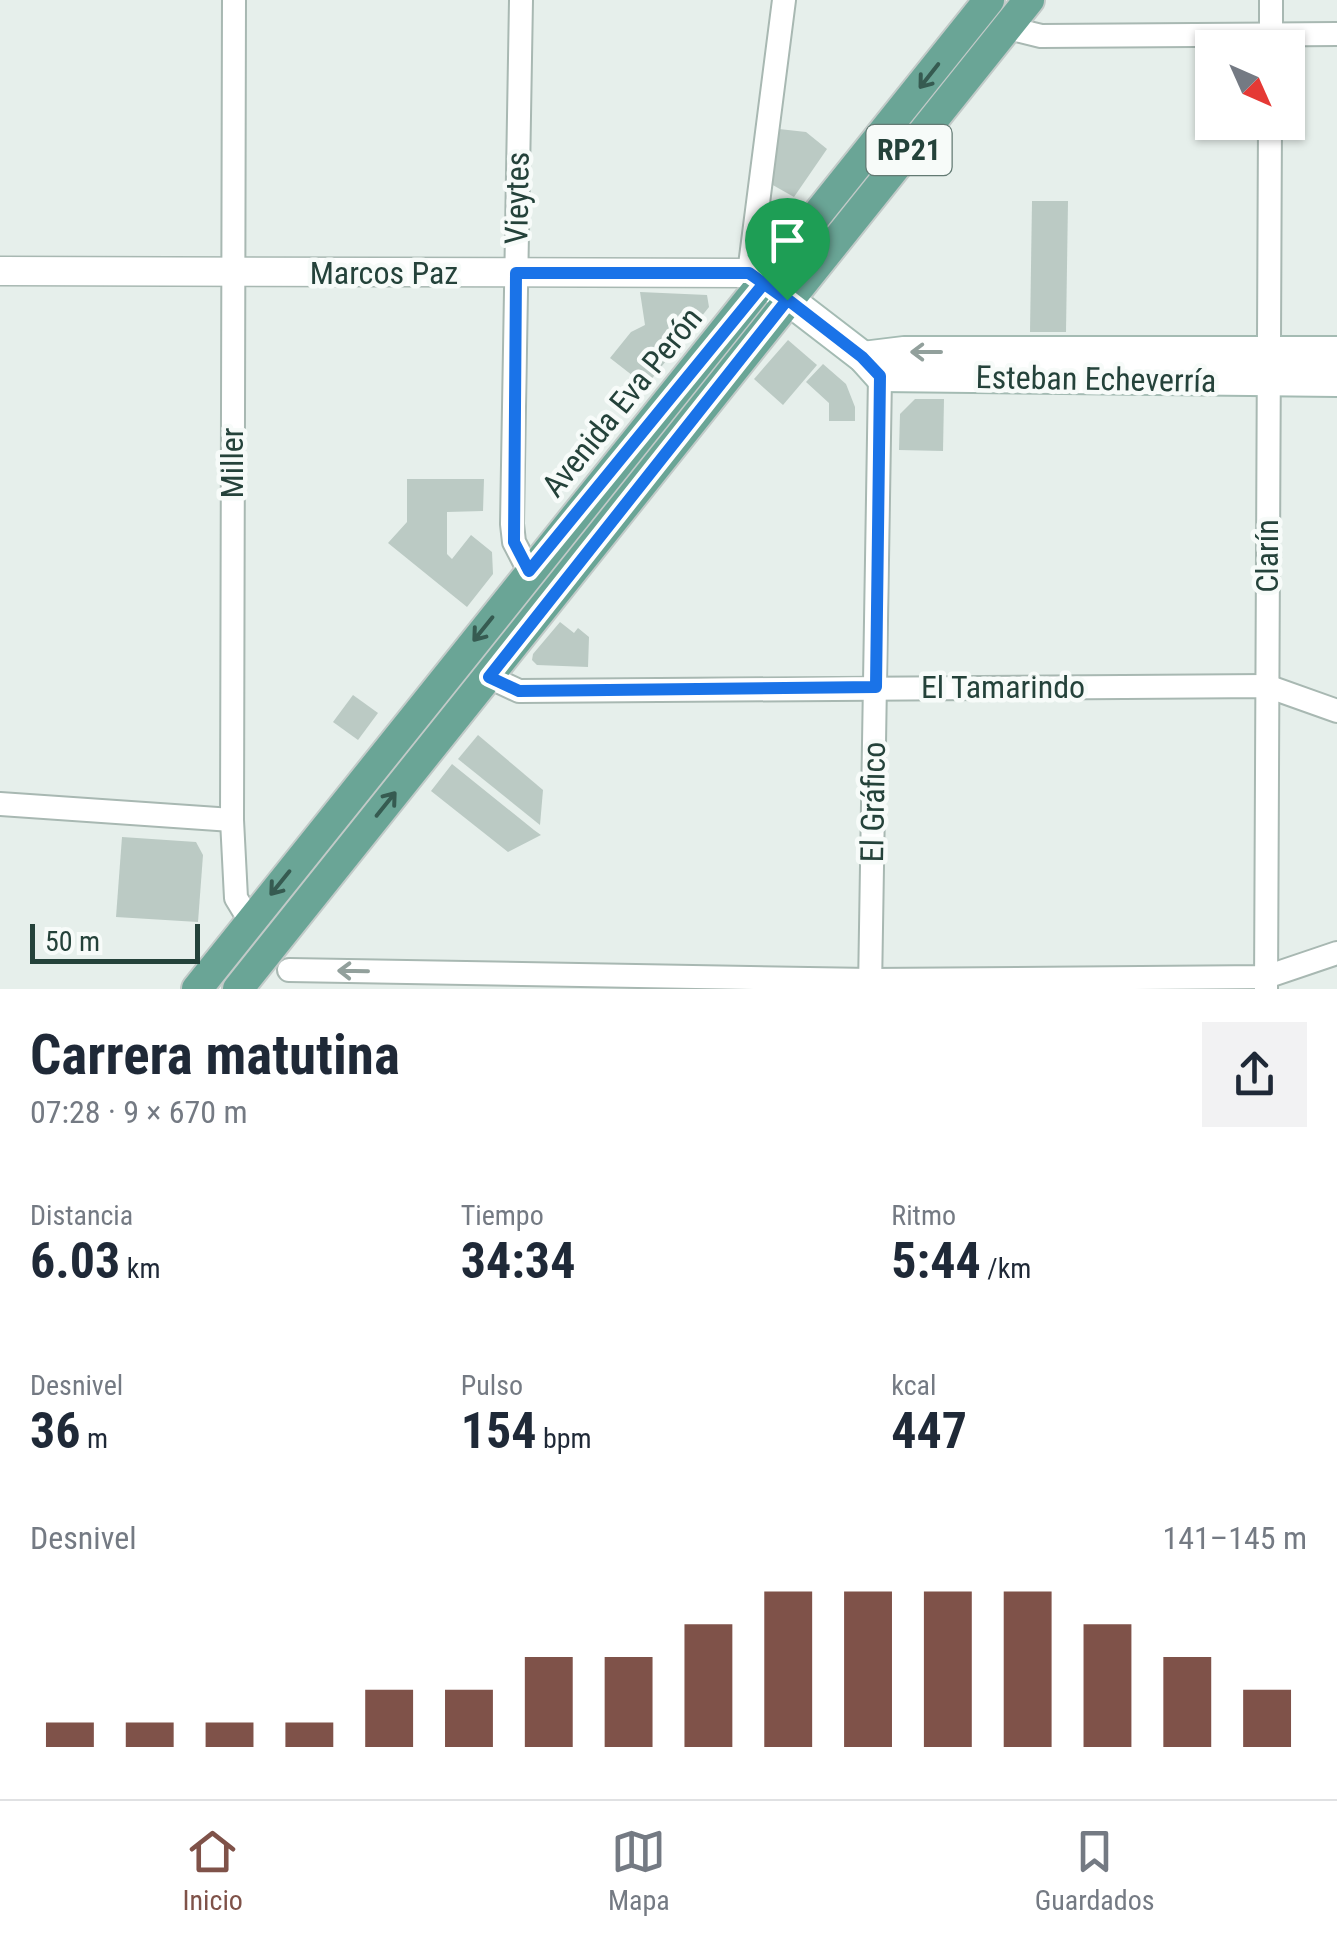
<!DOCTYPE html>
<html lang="es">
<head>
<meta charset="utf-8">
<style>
	body { margin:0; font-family:"Roboto Condensed",sans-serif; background:#f2f2f3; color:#1f2937; height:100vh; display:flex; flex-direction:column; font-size:38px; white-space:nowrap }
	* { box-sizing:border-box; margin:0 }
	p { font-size:32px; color:#747a83 }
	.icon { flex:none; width:55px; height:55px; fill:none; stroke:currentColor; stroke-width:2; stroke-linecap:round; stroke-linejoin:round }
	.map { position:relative; height:989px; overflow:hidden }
	.drawer { display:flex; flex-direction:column; background:#fff; flex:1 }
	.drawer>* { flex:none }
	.needle { width:65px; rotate:135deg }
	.controls { position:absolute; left:1195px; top:30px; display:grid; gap:20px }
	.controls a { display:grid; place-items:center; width:110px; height:110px; border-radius:0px; background:#fff; box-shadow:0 2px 8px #0004; font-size:50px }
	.scale { position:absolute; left:30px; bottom:25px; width:170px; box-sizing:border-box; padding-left:10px; border:5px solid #24423a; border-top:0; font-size:28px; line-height:35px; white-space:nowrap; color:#24423a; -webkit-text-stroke:8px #f7fbf9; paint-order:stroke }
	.pin { position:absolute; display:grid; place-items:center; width:85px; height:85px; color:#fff; margin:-102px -42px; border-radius:50% 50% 50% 0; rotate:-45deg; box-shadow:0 0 10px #0007 }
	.pin .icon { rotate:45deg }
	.round { display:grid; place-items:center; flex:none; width:105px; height:105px; border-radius:0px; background:#f2f2f3 }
	.head { display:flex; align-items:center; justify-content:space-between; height:170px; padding:0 30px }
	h1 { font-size:55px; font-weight:700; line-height:75px }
	.figures { display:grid; grid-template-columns:repeat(3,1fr); gap:15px; height:170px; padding:10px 30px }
	.figures div { display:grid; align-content:center }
	.figures b { font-size:50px; font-weight:700 }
	.figures small { font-size:28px; font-weight:400 }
	.figures p { font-size:28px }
	.chart { height:280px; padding:20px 30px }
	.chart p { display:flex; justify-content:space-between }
	.chart svg { width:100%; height:180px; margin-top:10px; stroke:#7f5249; stroke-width:6 }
	.tab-bar { display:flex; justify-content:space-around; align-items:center; height:140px; border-top:2px solid #e0e1e3; background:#fff; font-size:28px; color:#747a83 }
	.tab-bar a { display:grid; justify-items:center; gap:5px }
	.tab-bar .on { color:#7f5249 }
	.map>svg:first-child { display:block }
	.building { fill:#bbcac4 }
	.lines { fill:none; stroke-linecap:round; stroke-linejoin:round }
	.minor-casing { stroke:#a8b8b2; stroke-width:26 }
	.tertiary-casing { stroke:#a8b8b2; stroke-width:31 }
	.secondary-casing { stroke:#a4bbb3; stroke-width:34 }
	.primary-casing { stroke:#c2cac8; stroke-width:34 }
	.minor { stroke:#fff; stroke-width:22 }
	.tertiary { stroke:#fff; stroke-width:28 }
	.secondary { stroke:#fff; stroke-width:30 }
	.primary { stroke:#6aa596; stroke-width:30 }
	.oneway { stroke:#365b51 }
	.oneway2 { stroke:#92a09c }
	.route-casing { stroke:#fff; stroke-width:20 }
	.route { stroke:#1a73e8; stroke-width:12 }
	.labels { text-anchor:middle; stroke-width:9; stroke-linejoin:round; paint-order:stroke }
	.shield { fill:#f7fbf9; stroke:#637a73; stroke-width:2.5 }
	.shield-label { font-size:30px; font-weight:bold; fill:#24423a }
	.street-label { font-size:32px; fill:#24423a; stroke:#f7fbf9 }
</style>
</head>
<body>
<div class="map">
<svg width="1337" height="989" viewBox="0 0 1337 989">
	<rect width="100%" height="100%" fill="#e6efeb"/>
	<g class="building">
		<path d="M779,129L806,132L827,149L794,197L771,184Z"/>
		<path d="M1032,201H1068L1066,332H1030Z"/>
		<path d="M640,292L707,295L709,307L646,386L610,358L631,332L645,325Z"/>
		<path d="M788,340L817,365L783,405L754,379Z"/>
		<path d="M823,364L846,384L855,407V421H829V403L806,382Z"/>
		<path d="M915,399H944L943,451L899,450L900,414Z"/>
		<path d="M407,479H484L483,511L447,512V554L452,559L471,535L492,552L493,574L467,607L388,543L407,522Z"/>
		<path d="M560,622L574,633L578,628L589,637L588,667L537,665L532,660L533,654Z"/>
		<path d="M353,695L378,713L358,740L333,722Z"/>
		<path d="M478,735L543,790L540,825L458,759Z"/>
		<path d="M452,764L534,830L541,835L508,852L431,791Z"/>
		<path d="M122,837L196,842L203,855L198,922L116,917Z"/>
	</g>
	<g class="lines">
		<defs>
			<g id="minor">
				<path d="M234,0L232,820L236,898L250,921"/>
				<path d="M521,0L512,524L514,542L529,571"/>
				<path d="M1008,28L1041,36L1337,34"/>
				<path d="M1271,46V0"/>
				<path d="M749,273L784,0"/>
				<path d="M489,677L519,691L1267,686L1337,711"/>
				<path d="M0,804L232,820"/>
				<path d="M289,970L870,980L1266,977L1337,953"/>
				<path d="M870,989L880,376"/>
				<path d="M1266,989L1270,122"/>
			</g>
			<path id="tertiary" d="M0,271L749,273L765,282"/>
			<g id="secondary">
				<path d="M768,284L863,357L880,376L1337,381"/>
				<path d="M863,357L904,352H1337"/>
			</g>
			<g id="primary">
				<path d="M197,989L989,0"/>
				<path d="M238,989L1029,0"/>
			</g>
		</defs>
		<use href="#minor" class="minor-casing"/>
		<use href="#tertiary" class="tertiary-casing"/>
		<use href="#secondary" class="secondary-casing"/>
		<use href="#primary" class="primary-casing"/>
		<use href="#minor" class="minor"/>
		<use href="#tertiary" class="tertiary"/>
		<use href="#secondary" class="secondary"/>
		<use href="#primary" class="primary"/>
	</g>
	<defs><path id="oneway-shaft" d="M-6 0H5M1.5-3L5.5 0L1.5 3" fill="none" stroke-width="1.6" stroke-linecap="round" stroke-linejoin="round" transform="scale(2.5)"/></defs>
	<g class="oneway">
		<use href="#oneway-shaft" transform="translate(929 76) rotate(128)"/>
		<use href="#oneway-shaft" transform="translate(483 629) rotate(129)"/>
		<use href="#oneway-shaft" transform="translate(386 804) rotate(-51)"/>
		<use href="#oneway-shaft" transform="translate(280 883) rotate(129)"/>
	</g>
	<g class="oneway2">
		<use href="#oneway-shaft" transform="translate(926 352) rotate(-180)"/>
		<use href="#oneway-shaft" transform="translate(353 971) rotate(-179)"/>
	</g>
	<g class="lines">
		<defs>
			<path id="route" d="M787,300L749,273H516L514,542L529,571L765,282L862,357L880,376L876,687L519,691L489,677L787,300"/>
		</defs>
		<use href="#route" class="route-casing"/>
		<use href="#route" class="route"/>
	</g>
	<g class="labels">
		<rect class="shield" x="866.5" y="125" width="85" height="50" rx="8"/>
		<g class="shield-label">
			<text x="909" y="160">RP21</text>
		</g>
		<g class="street-label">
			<text transform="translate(517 198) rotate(-89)" y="11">Vieytes</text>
			<text x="384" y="284">Marcos Paz</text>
			<text transform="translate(1096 379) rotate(1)" y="11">Esteban Echeverría</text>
			<text transform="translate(622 402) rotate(-51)" y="11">Avenida Eva Perón</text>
			<text transform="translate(232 463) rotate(-90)" y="11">Miller</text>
			<text transform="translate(1267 556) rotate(-90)" y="11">Clarín</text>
			<text x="1003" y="698">El Tamarindo</text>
			<text transform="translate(873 802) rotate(-89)" y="11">El Gráfico</text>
		</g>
	</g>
</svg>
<div class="controls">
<a><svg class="needle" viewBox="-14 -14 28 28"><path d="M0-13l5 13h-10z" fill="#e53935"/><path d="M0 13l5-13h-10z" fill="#747a83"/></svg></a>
</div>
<div class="scale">50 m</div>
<div class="pin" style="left:787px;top:300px;background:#1e9e55"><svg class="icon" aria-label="arrive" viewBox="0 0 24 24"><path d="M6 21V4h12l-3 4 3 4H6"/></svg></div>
</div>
<section class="drawer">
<div class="head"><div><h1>Carrera matutina</h1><p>07:28 · 9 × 670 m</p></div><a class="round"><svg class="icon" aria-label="share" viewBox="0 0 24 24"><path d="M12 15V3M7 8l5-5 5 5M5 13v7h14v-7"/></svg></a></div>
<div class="figures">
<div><p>Distancia</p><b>6.03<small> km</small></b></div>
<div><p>Tiempo</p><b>34:34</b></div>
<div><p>Ritmo</p><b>5:44<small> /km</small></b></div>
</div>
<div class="figures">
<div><p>Desnivel</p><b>36<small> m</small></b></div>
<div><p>Pulso</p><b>154<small> bpm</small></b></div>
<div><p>kcal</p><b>447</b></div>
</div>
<div class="chart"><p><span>Desnivel</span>141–145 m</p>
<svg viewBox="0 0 160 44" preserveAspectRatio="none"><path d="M5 44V38M15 44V38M25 44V38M35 44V38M45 44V30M55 44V30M65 44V22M75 44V22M85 44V14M95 44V6M105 44V6M115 44V6M125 44V6M135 44V14M145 44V22M155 44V30"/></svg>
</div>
</section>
<nav class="tab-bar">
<a class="on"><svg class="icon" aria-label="home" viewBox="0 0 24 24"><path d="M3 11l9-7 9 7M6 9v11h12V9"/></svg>Inicio</a>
<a><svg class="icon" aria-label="map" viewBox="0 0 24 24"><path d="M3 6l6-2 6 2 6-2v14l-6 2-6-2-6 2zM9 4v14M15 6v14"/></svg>Mapa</a>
<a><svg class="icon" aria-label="saved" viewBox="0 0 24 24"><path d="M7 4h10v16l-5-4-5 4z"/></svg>Guardados</a>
</nav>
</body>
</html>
